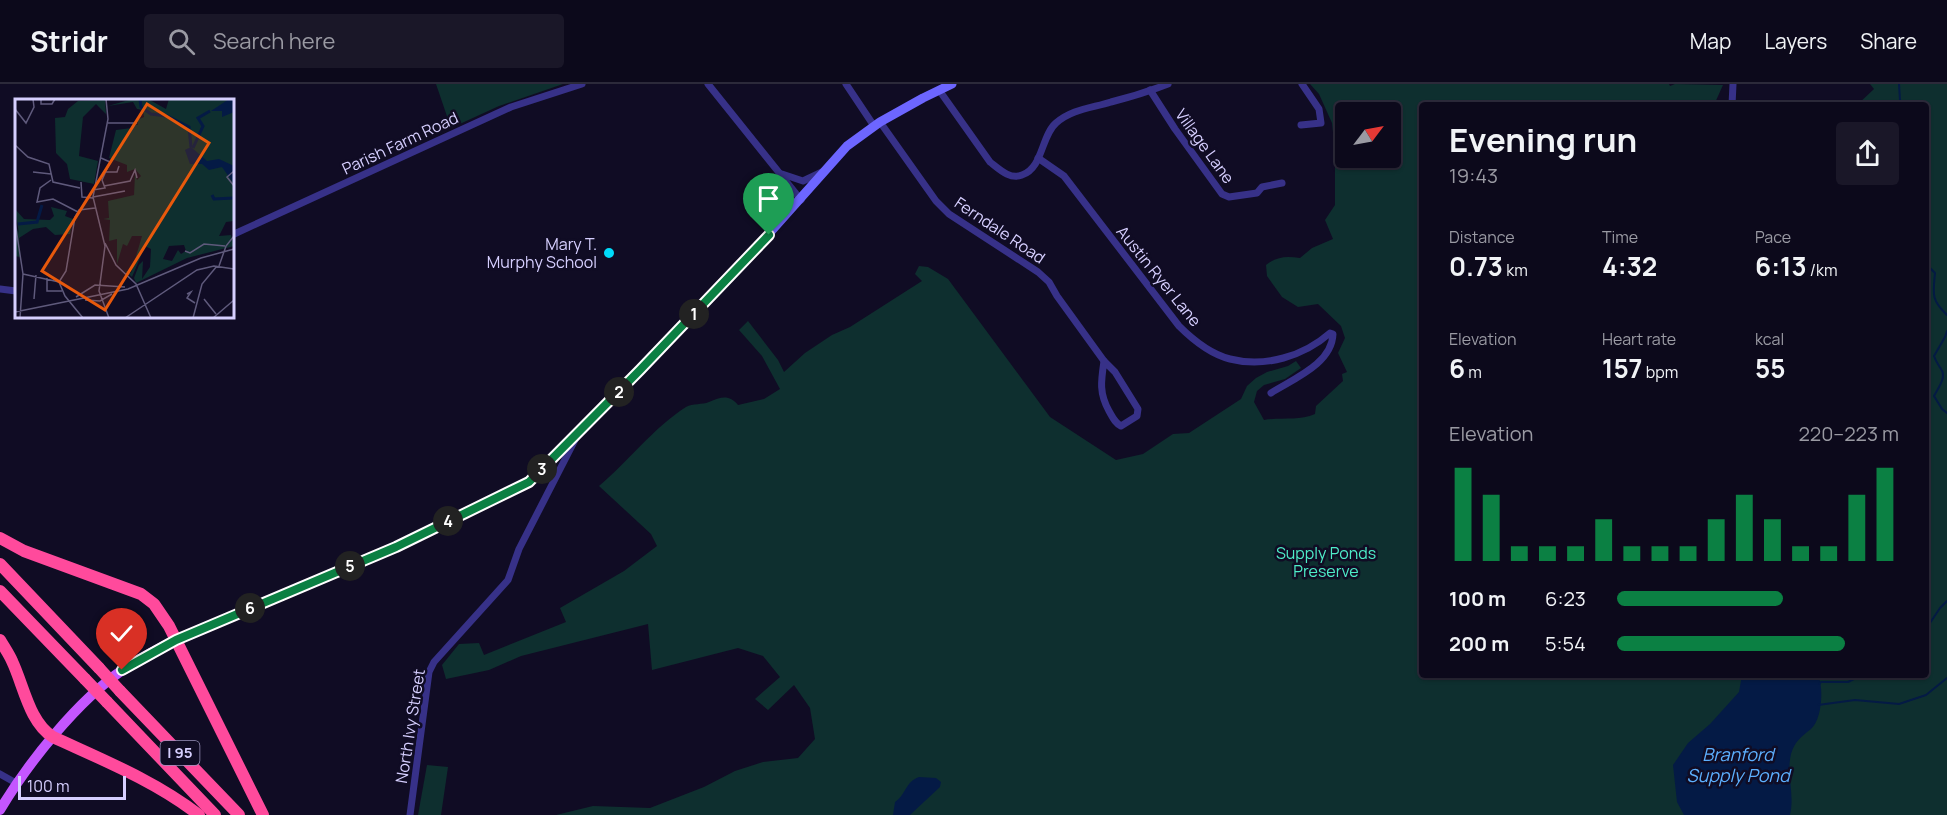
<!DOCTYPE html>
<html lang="en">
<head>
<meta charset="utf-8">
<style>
	body { margin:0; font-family:Manrope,sans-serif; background:#1a1728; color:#f1f3f6; height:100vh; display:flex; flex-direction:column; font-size:22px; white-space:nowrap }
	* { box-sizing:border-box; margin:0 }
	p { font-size:20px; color:#9a9aa3 }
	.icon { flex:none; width:33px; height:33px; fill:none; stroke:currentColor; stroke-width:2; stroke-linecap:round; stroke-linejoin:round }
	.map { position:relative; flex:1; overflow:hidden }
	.drawer { position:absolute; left:1419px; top:18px; width:510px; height:576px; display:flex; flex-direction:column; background:#0c091b; border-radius:6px; box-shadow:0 2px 4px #0004,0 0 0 2px #2c2a3a }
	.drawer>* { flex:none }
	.needle { width:39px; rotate:58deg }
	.controls { position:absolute; left:1335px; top:18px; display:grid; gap:12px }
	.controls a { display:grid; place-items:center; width:66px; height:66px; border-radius:6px; background:#0c091b; box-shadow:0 2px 4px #0004,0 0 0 2px #2c2a3a; font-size:30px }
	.scale { position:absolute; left:18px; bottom:15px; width:108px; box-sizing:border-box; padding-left:6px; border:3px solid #d6cfff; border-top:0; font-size:16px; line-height:21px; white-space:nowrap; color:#d6cfff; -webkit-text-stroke:4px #100c24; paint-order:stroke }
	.pin { position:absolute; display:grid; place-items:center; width:51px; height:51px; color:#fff; margin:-62px -26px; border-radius:50% 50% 50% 0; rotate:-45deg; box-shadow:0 0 6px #0007 }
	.pin .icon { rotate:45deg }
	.km { position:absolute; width:30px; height:30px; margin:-15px; border-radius:50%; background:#222; color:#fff; font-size:16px; line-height:30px; text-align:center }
	.round { display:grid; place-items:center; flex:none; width:63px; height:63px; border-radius:6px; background:#1a1728 }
	.headline { display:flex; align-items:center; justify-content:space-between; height:102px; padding:0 30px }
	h1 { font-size:33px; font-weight:700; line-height:45px }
	.stats { display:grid; grid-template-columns:repeat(3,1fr); gap:9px; height:102px; padding:6px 30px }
	.stats div { display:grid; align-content:center }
	.stats b { font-size:26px; font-weight:700 }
	.stats small { font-size:16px; font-weight:400 }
	.stats p { font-size:16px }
	.chart { height:168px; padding:12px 30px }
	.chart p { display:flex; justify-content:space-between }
	.chart svg { width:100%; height:108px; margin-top:6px; stroke:#0b8043; stroke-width:6 }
	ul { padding:0 30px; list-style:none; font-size:20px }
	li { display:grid; grid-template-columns:96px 72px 1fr; align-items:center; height:45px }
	li i { height:15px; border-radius:8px; background:#0b8043 }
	header { display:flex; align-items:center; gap:36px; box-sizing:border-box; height:84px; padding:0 30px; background:#0c091b; border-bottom:2px solid #2c2a3a }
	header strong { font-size:28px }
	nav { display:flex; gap:33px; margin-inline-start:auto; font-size:21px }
	.search { width:420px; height:54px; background:#1a1728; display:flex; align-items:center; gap:15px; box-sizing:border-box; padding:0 21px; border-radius:6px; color:#9a9aa3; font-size:22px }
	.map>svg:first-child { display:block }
	.green { fill:#0e2f2f; fill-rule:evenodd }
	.water { fill:#041a45 }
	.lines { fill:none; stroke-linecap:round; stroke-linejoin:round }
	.stream { stroke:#041a45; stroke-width:2 }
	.street { stroke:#373188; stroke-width:7 }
	.secondary { stroke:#6d66ff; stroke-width:9 }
	.primary { stroke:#c456ff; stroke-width:10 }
	.highway { stroke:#ff4a9c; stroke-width:12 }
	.highway-bridge { stroke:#ff4a9c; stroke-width:12 }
	.route-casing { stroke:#fff; stroke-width:12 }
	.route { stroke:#0b8043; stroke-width:8 }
	.poi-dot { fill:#00dbfa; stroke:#100c24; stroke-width:2 }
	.labels { text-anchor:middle; stroke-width:5; stroke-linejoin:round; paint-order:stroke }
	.shield { fill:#100c24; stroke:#9b94bd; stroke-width:1.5 }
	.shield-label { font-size:15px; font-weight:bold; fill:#d6cfff }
	.street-label { font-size:16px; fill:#d6cfff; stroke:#100c24 }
	.poi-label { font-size:16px; fill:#d6cfff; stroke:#100c24; text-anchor:end }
	.park-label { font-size:16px; fill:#4eecc8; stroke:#100c24 }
	.water-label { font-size:18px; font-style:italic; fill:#5db0ff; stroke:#100c24 }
	.inset-river { fill:none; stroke:#041a45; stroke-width:3 }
	.inset-road { fill:none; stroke:#5f5a7c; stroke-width:1.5 }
	.view { fill:#e8590c; fill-opacity:0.15; stroke:#e8590c; stroke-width:3 }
	.inset-edge { fill:none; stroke:#d6cfff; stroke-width:3 }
</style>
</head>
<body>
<header>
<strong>Stridr</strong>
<div class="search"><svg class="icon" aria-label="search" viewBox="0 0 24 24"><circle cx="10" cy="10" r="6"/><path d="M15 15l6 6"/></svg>Search here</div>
<nav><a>Map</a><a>Layers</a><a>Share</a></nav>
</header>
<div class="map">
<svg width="1947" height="731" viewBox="0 0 1947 731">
	<rect width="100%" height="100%" fill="#100c24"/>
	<g class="green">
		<path d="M436,0H563L499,22L451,44Z"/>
		<path d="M1310,0H1669L1670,2L1675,0L1723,1L1714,21H1422V591H1926V21H1857L1874,5L1870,0H1947V731H556L593,722L650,724L704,703L735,687L763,678L798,674L815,655L810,624L794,601L768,626L755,615L780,593L763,572L738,564L652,586L648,540L521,572L489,586L446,595L442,581L459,560L479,559L484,571L566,538L560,524L624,487L657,462L651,450L599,402C629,377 653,344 686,323C693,319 702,321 709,318C721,313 729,310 738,321L764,315L780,305L762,272L739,246L748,237L778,276L784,288L805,269L832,251L850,243L922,197L915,190L919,182L928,183L948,195L1050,333L1116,376L1143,370L1173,350L1189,349L1241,315L1247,302L1256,294L1267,288L1288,282L1296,277L1301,284L1285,295L1264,301L1257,307L1254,318L1264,336C1282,333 1299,337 1315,330L1316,322L1343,297L1342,290L1347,288L1338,269L1345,254L1341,242L1318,220L1298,223L1282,213L1267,192L1266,181C1277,172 1287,172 1300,174L1312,164L1333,155L1325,136L1335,121V67L1332,39L1319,10ZM1346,28H1390V74H1346Z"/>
		<path d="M427,681L448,683L441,731H418Z"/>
	</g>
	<g class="water">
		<path d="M1742,591H1818C1824,604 1822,635 1811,645C1801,653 1795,657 1791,670C1786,691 1795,710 1790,731H1684L1677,718L1673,681L1688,659L1710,640L1739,608Z"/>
		<path d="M919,693L936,694L941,698L940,703L910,731H893L895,718C906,711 905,698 919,693Z"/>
	</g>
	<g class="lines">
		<g class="stream">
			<path d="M1899,0L1900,16L1903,21"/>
			<path d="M1926,180L1935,189C1933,210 1931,216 1947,231"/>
			<path d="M1947,247L1945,253L1934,272C1936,278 1938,280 1941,285C1947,293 1938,304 1934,312L1942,325L1947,329"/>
			<path d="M1926,545L1940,524L1947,517"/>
			<path d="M1819,600L1821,598H1848L1862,591"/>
			<path d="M1818,621L1855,616L1899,620L1926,611L1947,594"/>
		</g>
		<g class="street">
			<path d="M708,0L801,116"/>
			<path d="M846,0L874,42"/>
			<path d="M939,6L990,78C999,85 1010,96 1022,91C1043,84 1041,52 1056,39C1072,25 1092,24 1111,18C1131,13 1150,7 1168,0"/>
			<path d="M1150,6L1175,45L1222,110L1229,113L1257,109L1262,103L1282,99"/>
			<path d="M1732,21L1733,0"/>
			<path d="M880,38L936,117L949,130L1038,188L1049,198L1057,212L1104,277"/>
			<path d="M1301,41L1321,39L1319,25L1302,0"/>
			<path d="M1038,74L1064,92L1179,242C1193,256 1210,270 1230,275C1265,284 1304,272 1330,249L1333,250C1332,280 1293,295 1271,309"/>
			<path d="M782,90L803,97L822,88"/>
			<path d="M232,151L511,23L582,0"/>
			<path d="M0,205L16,207"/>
			<path d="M1104,277L1115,288L1138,325L1137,332L1121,342C1115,339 1113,334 1109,327C1099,309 1101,297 1104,277Z"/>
			<path d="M0,690L16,699"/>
			<path d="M410,731L429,588L434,578L508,496L519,465L576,354"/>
		</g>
		<path class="secondary" d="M176,556L396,463L529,397L638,288L757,163L847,62L880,38L923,14L952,0"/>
		<path class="primary" d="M0,726C28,679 78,616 124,585C140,574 158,565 176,556"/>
		<g class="highway">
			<path d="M0,454L24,467L141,510L154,520L169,542L263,731"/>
			<path d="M0,480L99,584"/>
			<path d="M0,507L85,595"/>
			<path d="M0,556C4,563 9,570 12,577C24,602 29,638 53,653C103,676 155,697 199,731"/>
			<path d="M120,607L239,731"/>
			<path d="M107,618L215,731"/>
		</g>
		<g class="highway-bridge">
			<path d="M99,584L120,607"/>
			<path d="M85,595L107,618"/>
		</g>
	</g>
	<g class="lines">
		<defs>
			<path id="route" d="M122,586L176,556L396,463L529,398L640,286L769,151"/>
		</defs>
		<use href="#route" class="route-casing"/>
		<use href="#route" class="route"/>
	</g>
	<circle class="poi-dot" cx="609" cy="169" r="6"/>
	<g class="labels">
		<rect class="shield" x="160.5" y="657" width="39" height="24" rx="4.5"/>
		<g class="shield-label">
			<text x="180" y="674">I 95</text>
		</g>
		<g class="street-label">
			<text transform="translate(400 59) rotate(-25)" y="6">Parish Farm Road</text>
			<text transform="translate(1205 62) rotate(54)" y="6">Village Lane</text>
			<text transform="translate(1000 146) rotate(34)" y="6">Ferndale Road</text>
			<text transform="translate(1159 192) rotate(51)" y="6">Austin Ryer Lane</text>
			<text transform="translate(410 642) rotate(-81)" y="6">North Ivy Street</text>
		</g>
		<g class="poi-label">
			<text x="597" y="166">Mary T.<tspan x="597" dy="18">Murphy School</tspan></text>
		</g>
		<g class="park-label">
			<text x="1326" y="475">Supply Ponds<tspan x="1326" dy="18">Preserve</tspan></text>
		</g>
		<g class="water-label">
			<text x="1738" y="677">Branford<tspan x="1738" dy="21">Supply Pond</tspan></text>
		</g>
	</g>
	<g transform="translate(15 15)">
		<rect width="219" height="219" fill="#100c24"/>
		<path d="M117,0H133L151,10L154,0H219V122L211,123L204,137L216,136L219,147L172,159L121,184L119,179L124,166L128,162L127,180L135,168L136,150L130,147L117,178L109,171L116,174L127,137H117L112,147L108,145L102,165V140L94,142L95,121L88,120L94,119L93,102L119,96L120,75L122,81L126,77L120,70L112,73V66L94,59L101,31L117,29V24L123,26L122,21L129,18L128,11L122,10L118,3L93,7ZM169,146L171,152L166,155L163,151L157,162L148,160L154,147ZM90,1L91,15L81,5L68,18L64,57L83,62L79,85L55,80L52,65L41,54L40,19L50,18L53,10L63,2ZM36,108L52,112L50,117L58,120L55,135L40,136L31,128L18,130L4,139L5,158L0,157V124L4,135L0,110L9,120L35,121L39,117Z" fill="#0e2f2f" fill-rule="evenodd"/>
		<path d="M214,0H219V13L207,18V12H196ZM176,48L192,62L204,60L219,67V85L207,68L194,71L187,65H175L170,51Z" fill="#041a45"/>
		<path class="inset-river" d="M125,0L126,8L136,15L152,17L174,28L176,48M178,49L188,27L183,19L195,12M197,96L199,100L219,99M3,125L22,123L27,106"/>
		<path class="inset-road" d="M26,0V5H37L40,0M91,0L93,20L78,98L90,147L84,192L94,219M0,10L11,24L19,8L18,0M93,24H122M0,46L13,58L34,65L38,83L65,89M219,72L212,78L219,87M18,73L36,75M89,73H102L104,67M36,81L25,89L22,103L38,100L63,113M66,83L67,98L78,99M89,87L115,82L120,71L122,79M78,91L90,89L87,81L95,63L86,59M78,98L110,92M0,123L8,175L5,219M90,144L101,166L121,185L136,219M170,152L175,154L189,145L210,147M204,167L211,147L219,137M8,175L44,183M32,179V192H47M44,183L51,172L60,118L64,111L80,109M44,183L50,197L68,219M172,195L176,193L172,199L180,204M61,198L80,186L110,188M19,200L21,176M189,200L201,215M70,201L85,202L97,195M0,213L113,190L186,159L219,150M110,219L182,171L199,167L219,170M178,219L187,185L202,167M198,219L219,201"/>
		<path class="view" d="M132,5L194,44L90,211L27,172Z"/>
		<rect width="219" height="219" class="inset-edge"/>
	</g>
</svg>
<div class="controls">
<a><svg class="needle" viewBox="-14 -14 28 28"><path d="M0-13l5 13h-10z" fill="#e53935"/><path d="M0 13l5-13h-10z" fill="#9a9aa3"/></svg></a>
</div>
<div class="scale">100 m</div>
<div class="pin" style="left:769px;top:151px;background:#1e9e55"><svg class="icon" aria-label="arrive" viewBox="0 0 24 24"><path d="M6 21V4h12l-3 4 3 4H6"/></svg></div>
<div class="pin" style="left:122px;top:586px;background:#d93025"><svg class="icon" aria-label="check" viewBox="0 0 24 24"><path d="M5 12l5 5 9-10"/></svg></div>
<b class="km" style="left:694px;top:230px">1</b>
<b class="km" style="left:619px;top:308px">2</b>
<b class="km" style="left:542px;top:385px">3</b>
<b class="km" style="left:448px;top:437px">4</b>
<b class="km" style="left:350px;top:482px">5</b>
<b class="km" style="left:250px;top:524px">6</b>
<section class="drawer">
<div class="headline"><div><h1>Evening run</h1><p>19:43</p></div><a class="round"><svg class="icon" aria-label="share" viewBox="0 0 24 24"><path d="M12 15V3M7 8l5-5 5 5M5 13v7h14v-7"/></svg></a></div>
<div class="stats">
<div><p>Distance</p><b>0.73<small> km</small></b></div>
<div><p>Time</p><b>4:32</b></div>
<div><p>Pace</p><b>6:13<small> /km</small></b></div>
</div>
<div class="stats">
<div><p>Elevation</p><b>6<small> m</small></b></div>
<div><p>Heart rate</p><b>157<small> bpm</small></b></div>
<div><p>kcal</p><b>55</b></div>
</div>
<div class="chart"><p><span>Elevation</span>220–223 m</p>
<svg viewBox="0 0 160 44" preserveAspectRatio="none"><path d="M5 44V6M15 44V17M25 44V38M35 44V38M45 44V38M55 44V27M65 44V38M75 44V38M85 44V38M95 44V27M105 44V17M115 44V27M125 44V38M135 44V38M145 44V17M155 44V6"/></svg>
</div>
<ul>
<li><b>100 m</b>6:23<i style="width:59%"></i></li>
<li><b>200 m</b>5:54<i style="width:81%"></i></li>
</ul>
</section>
</div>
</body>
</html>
